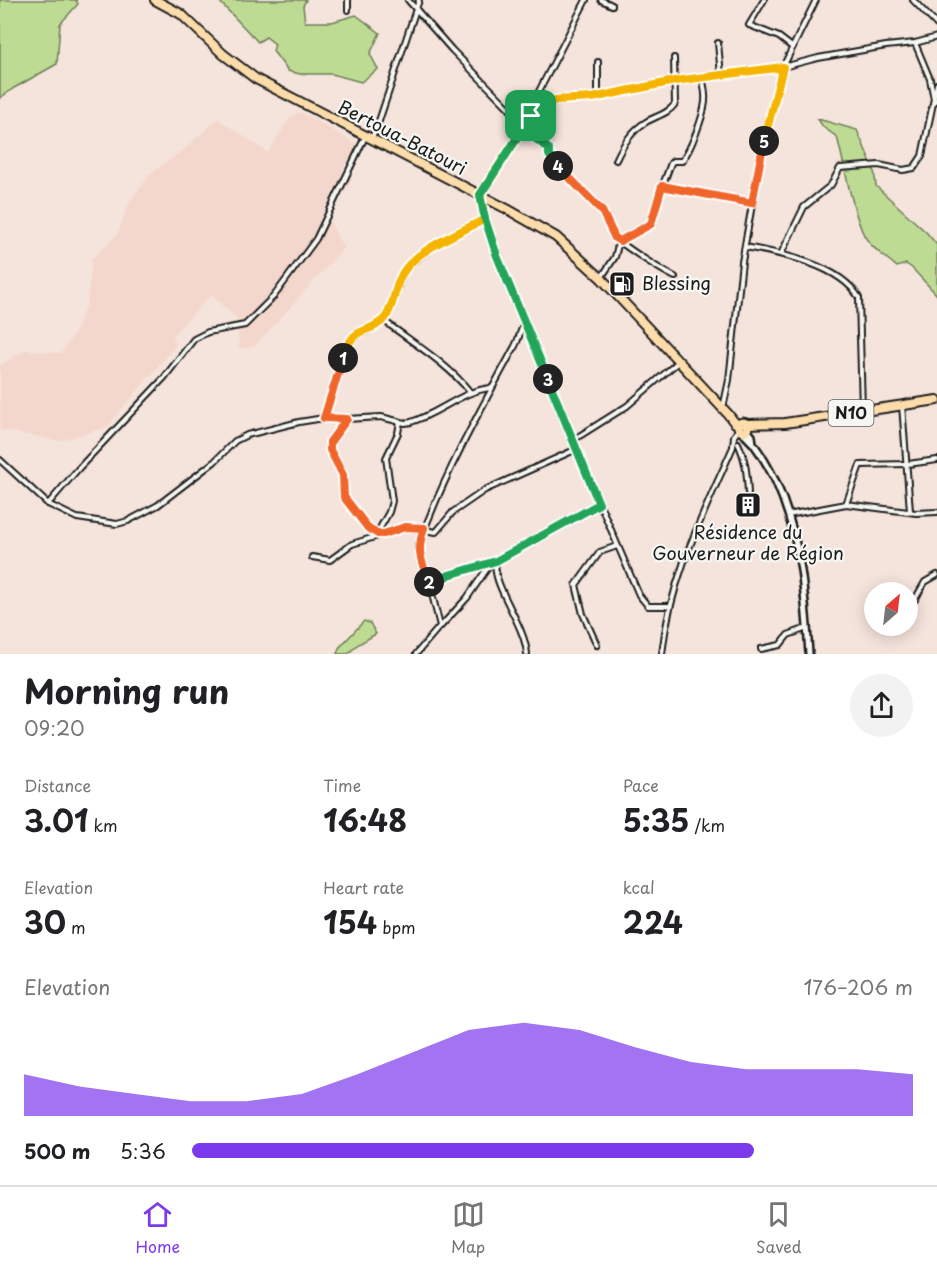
<!DOCTYPE html>
<html lang="en">
<head>
<meta charset="utf-8">
<style>
	body { margin:0; font-family:"Playpen Sans",sans-serif; background:#f2f2f2; color:#202124; height:100vh; display:flex; flex-direction:column; font-size:22px; white-space:nowrap }
	* { box-sizing:border-box; margin:0 }
	p { font-size:20px; color:#757577 }
	.icon { flex:none; width:33px; height:33px; fill:none; stroke:currentColor; stroke-width:2; stroke-linecap:round; stroke-linejoin:round }
	.map { position:relative; height:654px; overflow:hidden }
	.details { display:flex; flex-direction:column; background:#fff; flex:1 }
	.details>* { flex:none }
	.needle { width:39px; rotate:28deg }
	.fabs { position:absolute; left:864px; top:582px; display:grid; gap:12px }
	.fabs a { display:grid; place-items:center; width:54px; height:54px; border-radius:50%; background:#fff; box-shadow:0 3px 15px #0003; font-size:30px }
	.pin { position:absolute; display:grid; place-items:center; width:51px; height:51px; color:#fff; margin:-26px; border-radius:12px; box-shadow:0 3px 9px #0006 }
	.km { position:absolute; width:30px; height:30px; margin:-15px; border-radius:50%; background:#222; color:#fff; font-size:16px; line-height:30px; text-align:center }
	.round { display:grid; place-items:center; flex:none; width:63px; height:63px; border-radius:32px; background:#f2f2f2 }
	.headline { display:flex; align-items:center; justify-content:space-between; height:102px; padding:0 24px }
	h1 { font-size:33px; font-weight:700; line-height:45px }
	.metrics { display:grid; grid-template-columns:repeat(3,1fr); gap:9px; height:102px; padding:6px 24px }
	.metrics div { display:grid; align-content:center }
	.metrics b { font-size:30px; font-weight:700 }
	.metrics small { font-size:16px; font-weight:400 }
	.metrics p { font-size:16px }
	.chart { height:168px; padding:12px 24px }
	.chart p { display:flex; justify-content:space-between }
	.chart svg { width:100%; height:108px; margin-top:6px; fill:#7c3aed; opacity:.7 }
	ul { padding:0 24px; list-style:none; font-size:20px }
	li { display:grid; grid-template-columns:96px 72px 1fr; align-items:center; height:45px }
	li i { height:15px; border-radius:8px; background:#7c3aed }
	.dock { display:flex; justify-content:space-around; align-items:center; height:84px; border-top:2px solid #e0e0e0; background:#fff; font-size:16px; color:#757577 }
	.dock a { display:grid; justify-items:center; gap:3px }
	.dock .current { color:#7c3aed }
	.map>svg:first-child { display:block }
	.built { fill:#f4d7cc }
	.green { fill:#bedb93; stroke:#6d7c58; stroke-width:1.5 }
	.lines { fill:none; stroke-linecap:round; stroke-linejoin:round }
	.street-casing { stroke:#1c1c1c; stroke-width:8 }
	.secondary-casing { stroke:#1c1c1c; stroke-width:10 }
	.highway-casing { stroke:#1c1c1c; stroke-width:12 }
	.street { stroke:#f6f6f2; stroke-width:4 }
	.secondary { stroke:#f6f6f2; stroke-width:5 }
	.highway { stroke:#fcdcab; stroke-width:8 }
	.split-1-casing { stroke:#fff; stroke-width:12 }
	.split-2-casing { stroke:#fff; stroke-width:12 }
	.split-3-casing { stroke:#fff; stroke-width:12 }
	.split-4-casing { stroke:#fff; stroke-width:12 }
	.split-5-casing { stroke:#fff; stroke-width:12 }
	.split-6-casing { stroke:#fff; stroke-width:12 }
	.split-1 { stroke:#f5b400; stroke-width:8 }
	.split-2 { stroke:#f0652b; stroke-width:8 }
	.split-3 { stroke:#22a559; stroke-width:8 }
	.split-4 { stroke:#22a559; stroke-width:8 }
	.split-5 { stroke:#f0652b; stroke-width:8 }
	.split-6 { stroke:#f5b400; stroke-width:8 }
	.labels { text-anchor:middle; stroke-width:4.5; stroke-linejoin:round; paint-order:stroke }
	.shield { fill:#f6f6f2; stroke:#5d5d5c; stroke-width:1.5 }
	.shield-label { font-size:16px; font-weight:bold; fill:#1c1c1c }
	.street-label { font-size:18px; fill:#1c1c1c; stroke:#f6f6f2 }
	.poi-label { font-size:18px; fill:#1c1c1c; stroke:#f6f6f2; text-anchor:start }
</style>
</head>
<body>
<div class="map">
<svg width="937" height="654" viewBox="0 0 937 654">
	<rect width="100%" height="100%" fill="#f5e4dc"/>
	<filter id="ink" filterUnits="userSpaceOnUse"><feTurbulence type="fractalNoise" baseFrequency=".0167" numOctaves="2"/><feDisplacementMap in="SourceGraphic" scale="12" xChannelSelector="R" yChannelSelector="G"/><feConvolveMatrix kernelMatrix="1 2 1 2 8 2 1 2 1" color-interpolation-filters="sRGB"/></filter>
	<g filter="url(#ink)">
		<path class="built" d="M301,112L358,145L342,172L352,180L326,215L344,248L254,347L239,348L237,319L211,295L173,335L176,345L107,427L60,441L0,430V365L25,350L61,353L75,332L87,303L92,258L117,235L129,203L151,173L182,151L218,119L268,152L291,116Z"/>
		<g class="green">
			<path d="M0,0H76L78,4L60,24L57,64L14,88L0,98Z"/>
			<path d="M218,0H306L303,6L305,22H332L356,15L380,33L370,54L378,69L361,82L332,74H300L288,71L273,51L275,44L266,37L258,42Z"/>
			<path d="M818,119L857,130L874,170L876,186L927,233L937,245V295L912,268L906,264L897,267C886,257 869,247 863,233C851,207 845,166 837,137L823,127Z"/>
			<path d="M364,621L370,623L376,634L357,645L348,654H337L339,648Z"/>
		</g>
		<g class="lines">
			<defs>
				<g id="street">
					<path d="M408,0L452,50L508,107L518,119L523,129L550,149L549,155L602,211L615,238L619,241L615,257L601,278"/>
					<path d="M601,0L612,5"/>
					<path d="M764,0L749,25L779,37L792,47"/>
					<path d="M913,0L937,25"/>
					<path d="M348,10V0"/>
					<path d="M718,43L721,75"/>
					<path d="M915,43L930,79L934,99L937,101"/>
					<path d="M598,62V97"/>
					<path d="M529,116L555,100L592,98L675,81L783,67L818,58L886,46L915,43L937,37"/>
					<path d="M372,138L379,121L419,0"/>
					<path d="M616,160C623,145 631,131 646,122C656,116 668,114 675,104L674,58"/>
					<path d="M662,186L752,203"/>
					<path d="M619,241L651,224L657,201L671,163L673,161H682C691,149 703,118 705,102C706,93 704,85 702,77"/>
					<path d="M620,242C638,255 655,267 675,277"/>
					<path d="M745,247C779,253 841,265 859,298L862,410"/>
					<path d="M781,254L804,207L831,185L840,168L879,165L903,170L914,168L922,156L937,84"/>
					<path d="M383,320C413,343 447,363 470,392"/>
					<path d="M525,322L563,418L639,595L648,606H669"/>
					<path d="M902,405L910,511"/>
					<path d="M723,408L729,380L742,262L761,153L783,67L816,0"/>
					<path d="M324,418L347,347L358,333L367,331L383,320L388,313L405,269L431,248L485,218"/>
					<path d="M347,419L330,442V450L343,475L344,497L368,528L378,534H385L405,527L436,532L453,512L485,490L577,449"/>
					<path d="M573,440L627,406L678,362"/>
					<path d="M738,443C746,460 747,475 748,493"/>
					<path d="M0,460L48,504L77,518L117,524L128,521L158,505L214,462L235,441L247,435L299,422L324,418L347,419L381,417L405,423L411,422C439,414 463,390 491,388"/>
					<path d="M48,504L79,468L164,378L194,339L208,332L245,325L274,296L316,239L365,137"/>
					<path d="M846,504L860,465L908,464L937,460"/>
					<path d="M788,515L846,504L916,513L937,512"/>
					<path d="M312,557L330,560L352,544L375,537L389,512L392,501L386,458L398,433L400,422"/>
					<path d="M496,562C491,585 525,624 527,654"/>
					<path d="M430,586L449,575L491,563"/>
					<path d="M913,603L925,582L937,575"/>
					<path d="M441,626L467,598L491,563L599,504"/>
					<path d="M597,645L583,614L576,585L600,552L617,546"/>
					<path d="M761,649L780,645L788,635L807,628"/>
					<path d="M416,654L440,626L430,586L420,556L419,544C444,475 479,412 514,348C519,340 520,330 525,322C506,281 489,240 480,195L523,129L536,97L586,0"/>
					<path d="M662,654C670,578 703,515 733,447L734,436L739,429"/>
				</g>
				<g id="secondary">
					<path d="M747,430L752,436L753,443"/>
					<path d="M743,432C746,438 751,440 755,446C763,457 770,470 776,482C801,539 805,593 809,654"/>
				</g>
				<g id="highway">
					<path d="M155,0L181,14L223,54L256,79L507,209L556,237L601,278L728,414L734,422L739,425"/>
					<circle cx="743" cy="427" r="4.5"/>
					<path d="M747,424L785,423L937,400"/>
				</g>
			</defs>
			<use href="#street" class="street-casing"/>
			<use href="#secondary" class="secondary-casing"/>
			<use href="#highway" class="highway-casing"/>
			<use href="#street" class="street"/>
			<use href="#secondary" class="secondary"/>
			<use href="#highway" class="highway"/>
		</g>
	</g>
	<g class="lines" filter="url(#ink)">
		<defs>
			<path id="split-1" d="M343,358C346,349 351,335 361,332C370,328 378,326 385,318C395,305 394,285 404,271C418,249 461,232 485,219L480,195L523,129L528,116H531"/>
			<path id="split-2" d="M343,358L324,418L347,419L330,442V450L343,475L344,497L368,528L378,534H384L405,527L424,528C416,552 421,560 429,582"/>
			<path id="split-3" d="M429,582L430,586L449,575L496,561L599,504L548,379"/>
			<path id="split-4" d="M548,379L497,256L485,219L480,195L523,129L549,149V155L558,166"/>
			<path id="split-5" d="M558,166L602,211L615,238L620,241L651,224L662,186L752,203L764,141"/>
			<path id="split-6" d="M531,116L555,100L592,98L675,81L783,67L764,141"/>
		</defs>
		<use href="#split-1" class="split-1-casing"/>
		<use href="#split-2" class="split-2-casing"/>
		<use href="#split-3" class="split-3-casing"/>
		<use href="#split-4" class="split-4-casing"/>
		<use href="#split-5" class="split-5-casing"/>
		<use href="#split-6" class="split-6-casing"/>
		<use href="#split-1" class="split-1"/>
		<use href="#split-2" class="split-2"/>
		<use href="#split-3" class="split-3"/>
		<use href="#split-4" class="split-4"/>
		<use href="#split-5" class="split-5"/>
		<use href="#split-6" class="split-6"/>
	</g>
	<defs>
		<symbol id="fuel-square" viewBox="-11 -11 22 22"><rect x="-9" y="-9" width="18" height="18" rx="4" fill="#1c1c1c" stroke="#f6f6f2"/><path d="M-5.5-6h7V0h2V4h1.3V-2.5L3-4.5l.8-.8L6-3V5H2.5V1h-1V6h-7ZM-4.2-4.7v3.2H.2V-4.7Z" fill="#fff"/></symbol>
		<symbol id="building-square" viewBox="-11 -11 22 22"><rect x="-9" y="-9" width="18" height="18" rx="4" fill="#1c1c1c" stroke="#f6f6f2"/><path d="M-4-6H4V6H1V3H-1V6H-4ZM-2.5-4.3h1.7v1.8h-1.7ZM.8-4.3h1.7v1.8H.8ZM-2.5-1h1.7V.8h-1.7ZM.8-1h1.7V.8H.8Z" fill="#fff"/></symbol>
	</defs>
	<g fill-rule="evenodd">
		<use href="#fuel-square" x="607" y="269" width="30" height="30"/>
		<use href="#building-square" x="733" y="490" width="30" height="30"/>
	</g>
	<g class="labels">
		<rect class="shield" x="828.5" y="400" width="45" height="26" rx="4.5"/>
		<g class="shield-label">
			<text x="851" y="419">N10</text>
		</g>
		<g class="street-label">
			<text transform="translate(402 138) rotate(27)" y="6">Bertoua-Batouri</text>
		</g>
		<g class="poi-label">
			<text x="642" y="290">Blessing</text>
			<text x="748" y="539" text-anchor="middle">Résidence du<tspan x="748" dy="21">Gouverneur de Région</tspan></text>
		</g>
	</g>
</svg>
<div class="fabs">
<a><svg class="needle" viewBox="-14 -14 28 28"><path d="M0-13l5 13h-10z" fill="#e53935"/><path d="M0 13l5-13h-10z" fill="#757577"/></svg></a>
</div>
<div class="pin" style="left:531px;top:116px;background:#1e9e55"><svg class="icon" aria-label="arrive" viewBox="0 0 24 24"><path d="M6 21V4h12l-3 4 3 4H6"/></svg></div>
<b class="km" style="left:343px;top:358px">1</b>
<b class="km" style="left:429px;top:582px">2</b>
<b class="km" style="left:548px;top:379px">3</b>
<b class="km" style="left:558px;top:166px">4</b>
<b class="km" style="left:764px;top:141px">5</b>
</div>
<section class="details">
<div class="headline"><div><h1>Morning run</h1><p>09:20</p></div><a class="round"><svg class="icon" aria-label="share" viewBox="0 0 24 24"><path d="M12 15V3M7 8l5-5 5 5M5 13v7h14v-7"/></svg></a></div>
<div class="metrics">
<div><p>Distance</p><b>3.01<small> km</small></b></div>
<div><p>Time</p><b>16:48</b></div>
<div><p>Pace</p><b>5:35<small> /km</small></b></div>
</div>
<div class="metrics">
<div><p>Elevation</p><b>30<small> m</small></b></div>
<div><p>Heart rate</p><b>154<small> bpm</small></b></div>
<div><p>kcal</p><b>224</b></div>
</div>
<div class="chart"><p><span>Elevation</span>176–206 m</p>
<svg viewBox="0 0 160 44" preserveAspectRatio="none"><path d="M0 44V27L10 32L20 35L30 38L40 38L50 35L60 27L70 18L80 9L90 6L100 9L110 16L120 22L130 25L140 25L150 25L160 27V44z"/></svg>
</div>
<ul>
<li><b>500 m</b>5:36<i style="width:78%"></i></li>
</ul>
</section>
<nav class="dock">
<a class="current"><svg class="icon" aria-label="home" viewBox="0 0 24 24"><path d="M3 11l9-7 9 7M6 9v11h12V9"/></svg>Home</a>
<a><svg class="icon" aria-label="map" viewBox="0 0 24 24"><path d="M3 6l6-2 6 2 6-2v14l-6 2-6-2-6 2zM9 4v14M15 6v14"/></svg>Map</a>
<a><svg class="icon" aria-label="saved" viewBox="0 0 24 24"><path d="M7 4h10v16l-5-4-5 4z"/></svg>Saved</a>
</nav>
</body>
</html>
